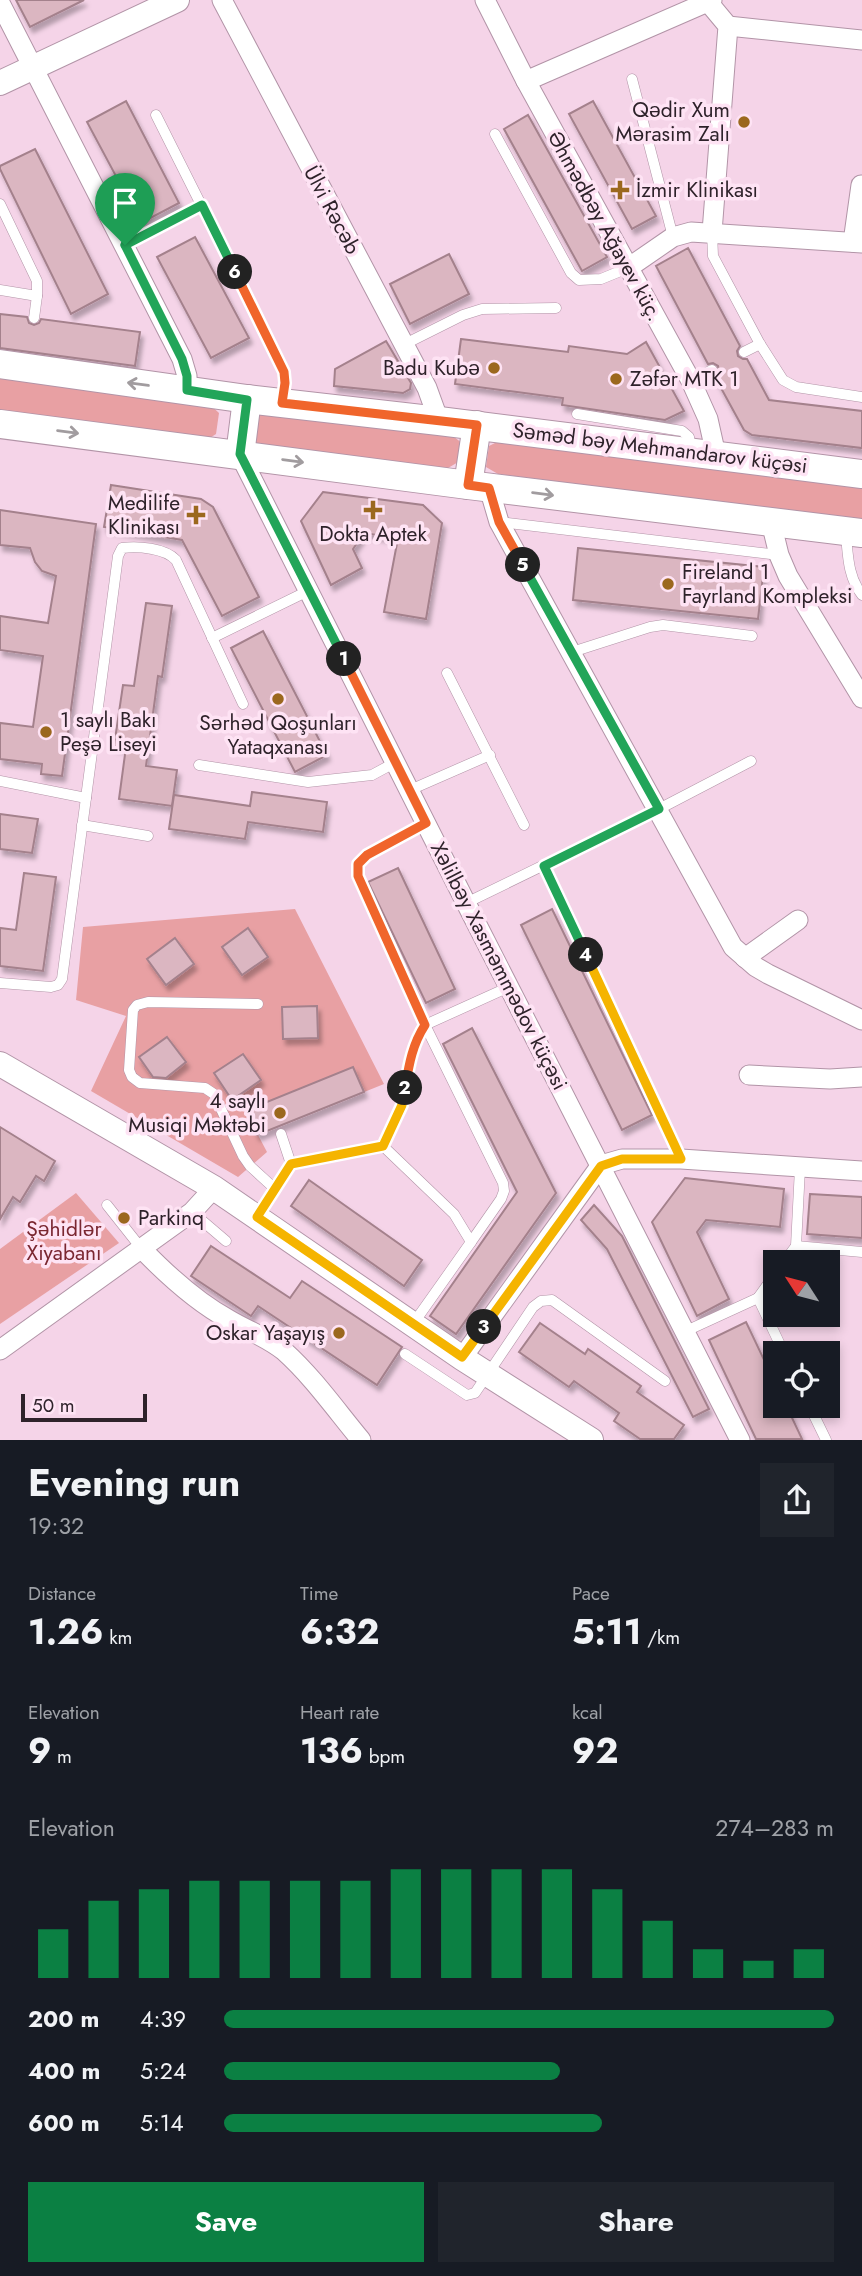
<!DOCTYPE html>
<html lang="en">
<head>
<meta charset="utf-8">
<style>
	body { margin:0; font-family:Jost,sans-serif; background:#20242c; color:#f1f3f6; height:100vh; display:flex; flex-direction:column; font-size:26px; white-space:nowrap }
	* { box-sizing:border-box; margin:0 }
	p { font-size:23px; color:#9ea1a6 }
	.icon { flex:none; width:38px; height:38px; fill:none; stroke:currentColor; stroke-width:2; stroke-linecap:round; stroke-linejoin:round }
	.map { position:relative; height:1440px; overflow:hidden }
	.details { display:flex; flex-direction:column; background:#171b24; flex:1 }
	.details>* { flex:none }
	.needle { width:46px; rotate:306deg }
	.tools { position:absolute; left:763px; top:1250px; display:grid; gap:14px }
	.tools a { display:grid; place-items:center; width:77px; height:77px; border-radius:0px; background:#171b24; box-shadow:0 4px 10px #0003; font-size:35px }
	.scale { position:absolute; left:21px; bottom:18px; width:126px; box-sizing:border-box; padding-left:7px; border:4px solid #2e222a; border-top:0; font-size:19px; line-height:24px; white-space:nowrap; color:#2e222a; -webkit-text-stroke:5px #fee3f4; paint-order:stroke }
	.pin { position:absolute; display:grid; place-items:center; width:60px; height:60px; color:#fff; margin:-72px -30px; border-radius:50% 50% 50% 0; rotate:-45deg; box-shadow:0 0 7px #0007 }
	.pin .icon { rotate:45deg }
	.km { position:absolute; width:35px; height:35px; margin:-18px; border-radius:50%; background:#222; color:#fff; font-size:19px; line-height:35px; text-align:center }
	.round { display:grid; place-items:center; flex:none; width:74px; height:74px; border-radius:0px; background:#20242c }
	.overview { display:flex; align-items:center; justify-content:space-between; height:119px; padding:0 28px }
	h1 { font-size:38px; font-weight:700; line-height:52px }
	.stats { display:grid; grid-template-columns:repeat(3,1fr); gap:10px; height:119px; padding:7px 28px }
	.stats div { display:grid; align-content:center }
	.stats b { font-size:35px; font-weight:700 }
	.stats small { font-size:19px; font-weight:400 }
	.stats p { font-size:19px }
	.chart { height:196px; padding:14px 28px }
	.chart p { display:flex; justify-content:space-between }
	.chart svg { width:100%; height:126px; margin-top:7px; stroke:#0b8043; stroke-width:6 }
	.primary-button { display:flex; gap:14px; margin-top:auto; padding:14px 28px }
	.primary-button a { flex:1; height:80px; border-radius:0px; background:#0b8043; color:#fff; font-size:28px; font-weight:700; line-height:80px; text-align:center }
	.primary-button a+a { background:#20242c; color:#f1f3f6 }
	ul { padding:0 28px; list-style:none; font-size:23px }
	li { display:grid; grid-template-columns:112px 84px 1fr; align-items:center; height:52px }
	li i { height:18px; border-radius:9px; background:#0b8043 }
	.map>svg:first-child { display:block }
	.green { fill:#e8a0a3 }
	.building { fill:#dbb6c1; stroke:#a4818c; stroke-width:2; filter:url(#shadow) }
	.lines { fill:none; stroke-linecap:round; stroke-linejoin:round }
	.service-casing { stroke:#b294a7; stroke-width:11 }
	.minor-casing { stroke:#b294a7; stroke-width:21 }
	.tertiary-casing { stroke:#b294a7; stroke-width:26 }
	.secondary-casing { stroke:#b294a7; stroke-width:30 }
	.service { stroke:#fff; stroke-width:10 }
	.minor { stroke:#fff; stroke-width:19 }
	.tertiary { stroke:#fff; stroke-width:24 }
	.secondary { stroke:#fff; stroke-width:28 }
	.oneway { stroke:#a19c9f }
	.split-1-casing { stroke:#fff; stroke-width:14 }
	.split-2-casing { stroke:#fff; stroke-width:14 }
	.split-3-casing { stroke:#fff; stroke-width:14 }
	.split-4-casing { stroke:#fff; stroke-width:14 }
	.split-5-casing { stroke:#fff; stroke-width:14 }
	.split-6-casing { stroke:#fff; stroke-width:14 }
	.split-7-casing { stroke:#fff; stroke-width:14 }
	.split-1 { stroke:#22a559; stroke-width:9 }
	.split-2 { stroke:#f0652b; stroke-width:9 }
	.split-3 { stroke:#f5b400; stroke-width:9 }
	.split-4 { stroke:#f5b400; stroke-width:9 }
	.split-5 { stroke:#22a559; stroke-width:9 }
	.split-6 { stroke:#f0652b; stroke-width:9 }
	.split-7 { stroke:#22a559; stroke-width:9 }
	.poi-dot { fill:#9b681e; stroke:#fee3f4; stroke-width:2.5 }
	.labels { text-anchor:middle; stroke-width:7; stroke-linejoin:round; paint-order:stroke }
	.poi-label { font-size:21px; fill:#2e222a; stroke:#fee3f4; text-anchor:end }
	.street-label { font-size:21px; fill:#2e222a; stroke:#fee3f4 }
	.park-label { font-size:21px; fill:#7a2731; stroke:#fee3f4 }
</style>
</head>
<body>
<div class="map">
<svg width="862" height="1440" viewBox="0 0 862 1440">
	<defs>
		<filter id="shadow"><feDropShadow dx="3" dy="5.5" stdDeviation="2" flood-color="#0004"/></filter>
	</defs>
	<rect width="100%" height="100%" fill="#f5d4e8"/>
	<g class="green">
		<path d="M0,374L207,402L219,413L216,434L202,443L0,411Z"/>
		<path d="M256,413L453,436L463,444L460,461L448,468L252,444Z"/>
		<path d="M501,440L862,485V520L498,474L486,467L489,446Z"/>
		<path d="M295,909L384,1084L258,1135L267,1152L238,1177L91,1091L126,1016L76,1000L83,927Z"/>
		<path d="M76,1193L119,1243L0,1324V1249Z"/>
	</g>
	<g class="building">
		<path d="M16,0H84L30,27Z"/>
		<path d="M126,101L179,203L141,223L87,122Z"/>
		<path d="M593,101L656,216L632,229L569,114Z"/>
		<path d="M528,115L607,257L582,271L504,129Z"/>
		<path d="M35,149L108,294L71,314L0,169V166Z"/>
		<path d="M195,237L249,338L211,358L157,257Z"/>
		<path d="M688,248L740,346L737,351L738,356L743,359H747L769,400L862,411V448L752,435L744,430L715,377L719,371L718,366L713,363L708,364L656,266Z"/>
		<path d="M449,254L469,294L410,324L390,284Z"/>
		<path d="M0,314L27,317L29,323L34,325L39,323L41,319L140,332L135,366L0,348Z"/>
		<path d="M461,339L568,352L569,346L627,354L646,342L684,411L665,420L562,405L563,398L455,384Z"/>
		<path d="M386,341L411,383L410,389L403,393L334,386L335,369Z"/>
		<path d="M111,485L201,499L213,507L259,597L222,616L182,540L104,527Z"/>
		<path d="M323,492L423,505L442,523L426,619L384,612L398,538L364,533L353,549L362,568L331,585L301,521Z"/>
		<path d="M0,510L96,524L62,776L41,774L42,764L0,759V723L33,727L43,656L0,650V616L48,623L56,576L42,571L35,562L30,548L0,545Z"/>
		<path d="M578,548L764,567L758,619L573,600Z"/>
		<path d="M146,603L172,606L162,677L158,676L146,766L177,770L172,806L119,799L126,747L114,746L123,685L134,686Z"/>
		<path d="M263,631L327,755L295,772L231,648Z"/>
		<path d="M252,792L327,802L323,832L248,822L245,839L169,829L174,795L250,806Z"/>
		<path d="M0,814L38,819L32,853L0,849Z"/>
		<path d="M398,868L455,989L426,1003L368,882Z"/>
		<path d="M24,873L56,877L43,971L0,966V928L16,930Z"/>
		<path d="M552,909L652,1115L622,1130L521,925Z"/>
		<path d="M248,928L268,957L242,975L222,947Z"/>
		<path d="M175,938L194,964L166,985L147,959Z"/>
		<path d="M317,1006L318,1038L283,1039L282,1007Z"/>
		<path d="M472,1028L556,1193L456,1334L430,1316L517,1192L443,1044Z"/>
		<path d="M167,1037L186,1062L166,1078L153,1077L139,1057Z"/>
		<path d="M243,1054L261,1080L232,1100L214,1073Z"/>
		<path d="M353,1067L364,1092L257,1135L247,1110Z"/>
		<path d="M0,1127L55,1161L44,1181L36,1176L20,1202L13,1197L0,1219Z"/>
		<path d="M685,1178L784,1189L780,1227L706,1220L697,1232L729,1299L697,1316L652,1222Z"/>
		<path d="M309,1180L422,1260L404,1286L291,1206Z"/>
		<path d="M810,1194L862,1197V1238L807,1234Z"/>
		<path d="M594,1205L622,1236L709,1409L693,1417L607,1249L581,1220Z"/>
		<path d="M211,1246L290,1298L302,1281L402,1347L377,1385L258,1306L251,1316L191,1276Z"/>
		<path d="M746,1322L775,1383V1405H786L802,1439H756L709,1340Z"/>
		<path d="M540,1323L585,1354L588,1349L641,1386L637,1392L684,1425L674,1439H640L614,1421L619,1413L574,1381L569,1387L519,1352Z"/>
	</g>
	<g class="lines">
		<defs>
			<g id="service">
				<path d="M632,79L673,237"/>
				<path d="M156,115L275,352L284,372L283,399"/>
				<path d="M495,134L571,273L579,280L601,279L628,268"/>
				<path d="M0,204L37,281V296L0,290"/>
				<path d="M712,232L713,256L760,344L783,380L796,387L862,397"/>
				<path d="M125,245L202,205"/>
				<path d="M34,318L37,296"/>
				<path d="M403,345L463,315L482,309L556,308"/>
				<path d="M744,352L760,344"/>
				<path d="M691,381L712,370"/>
				<path d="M577,414L682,431L689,437L691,451"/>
				<path d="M500,522L779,555"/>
				<path d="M846,535C848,556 848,577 862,595"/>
				<path d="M212,638L308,591"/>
				<path d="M572,652L650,627L663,625L752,636"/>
				<path d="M447,673L524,825"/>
				<path d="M199,765L308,782L372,775L396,762"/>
				<path d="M0,781L86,798"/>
				<path d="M410,790L490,755"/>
				<path d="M426,823L367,855L358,864L357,876L425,1025L503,1183L504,1191L501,1199L471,1242"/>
				<path d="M82,825L148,836"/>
				<path d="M544,866L681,1159"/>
				<path d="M466,903L659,809L751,761"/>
				<path d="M0,983L51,987L58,985L62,979L118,556L122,548C138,546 165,548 176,560L243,704"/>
				<path d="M258,1004L148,1002L137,1005L133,1010L129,1070L132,1077L140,1083L205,1088L214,1094L243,1156L250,1166L274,1188"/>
				<path d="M281,1134L291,1164"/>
				<path d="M383,1146C390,1132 398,1119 402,1105C410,1077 409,1050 425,1025L509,987"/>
				<path d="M107,1205L141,1248"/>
				<path d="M192,1212L226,1241"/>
				<path d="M257,1216L291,1164L383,1146L454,1214L471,1242L413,1324"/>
				<path d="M796,1246L800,1168"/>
				<path d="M784,1262L796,1246L862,1252"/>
				<path d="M775,1274L758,1298L784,1353"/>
				<path d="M686,1331L758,1298"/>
				<path d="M405,1354L467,1395L475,1393L533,1307L541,1301L552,1300L665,1381"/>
				<path d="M809,1405L826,1440"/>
			</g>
			<g id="minor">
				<path d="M222,0L427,388L439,421"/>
				<path d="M485,0L526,81L691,381L708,419L716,455"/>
				<path d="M708,2L728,26L712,232"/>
				<path d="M0,3L182,359L187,376V391"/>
				<path d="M728,26L862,40"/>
				<path d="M526,81L712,0"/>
				<path d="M853,242L861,185"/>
				<path d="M628,268L673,237L691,232L862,243"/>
				<path d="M240,455L466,903L740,1440"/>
				<path d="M489,488L499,522L733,947L756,967L768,974L862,1020"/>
				<path d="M771,522L779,555L788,576L862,698"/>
				<path d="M745,958L798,920"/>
				<path d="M749,1075L830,1079L862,1077"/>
				<path d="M141,1248C167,1275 195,1301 228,1319C246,1330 267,1337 284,1351C313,1377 336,1410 361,1440"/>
				<path d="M0,1350L192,1212L214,1188"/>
				<path d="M462,1358L601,1165L622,1159H681L862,1171"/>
			</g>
			<g id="tertiary">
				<path d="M0,83L177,0"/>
				<path d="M0,1064L214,1188L462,1358L591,1440"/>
			</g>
			<g id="secondary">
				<path d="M0,364L247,399L439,421L862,474"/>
				<path d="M0,424L468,485L862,533"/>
				<path d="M240,455L247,399"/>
				<path d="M468,485L477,425"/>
			</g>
		</defs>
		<use href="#service" class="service-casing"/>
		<use href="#minor" class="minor-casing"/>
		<use href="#tertiary" class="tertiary-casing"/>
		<use href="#secondary" class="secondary-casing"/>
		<use href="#service" class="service"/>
		<use href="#minor" class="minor"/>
		<use href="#tertiary" class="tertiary"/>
		<use href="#secondary" class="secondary"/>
	</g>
	<defs><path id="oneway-shaft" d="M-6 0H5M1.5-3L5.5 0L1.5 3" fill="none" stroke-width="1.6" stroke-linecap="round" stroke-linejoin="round" transform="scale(1.75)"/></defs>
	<g class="oneway">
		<use href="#oneway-shaft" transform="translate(138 384) rotate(-172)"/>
		<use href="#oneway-shaft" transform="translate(68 432) rotate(7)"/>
		<use href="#oneway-shaft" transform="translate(293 461) rotate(8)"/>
		<use href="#oneway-shaft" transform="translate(543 494) rotate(7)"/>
	</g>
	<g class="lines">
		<defs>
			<path id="split-1" d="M125,245L182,359L187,376V390L247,400L240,454L344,659"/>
			<path id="split-2" d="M344,659L426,823L367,855L358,864V876L425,1025C412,1045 409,1065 405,1088"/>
			<path id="split-3" d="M405,1088L402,1105L383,1146L291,1164L257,1217L462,1357L484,1327"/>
			<path id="split-4" d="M484,1327L601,1166L622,1159H681L586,955"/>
			<path id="split-5" d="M523,565L659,809L544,866L586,955"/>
			<path id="split-6" d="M235,272L284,372L285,383L282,403L477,425L468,485L489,488L499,522L523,565"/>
			<path id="split-7" d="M125,245L202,205L235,272"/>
		</defs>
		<use href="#split-1" class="split-1-casing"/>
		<use href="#split-2" class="split-2-casing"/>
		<use href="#split-3" class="split-3-casing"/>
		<use href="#split-4" class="split-4-casing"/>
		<use href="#split-5" class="split-5-casing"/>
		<use href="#split-6" class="split-6-casing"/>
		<use href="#split-7" class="split-7-casing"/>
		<use href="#split-1" class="split-1"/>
		<use href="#split-2" class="split-2"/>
		<use href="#split-3" class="split-3"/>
		<use href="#split-4" class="split-4"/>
		<use href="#split-5" class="split-5"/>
		<use href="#split-6" class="split-6"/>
		<use href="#split-7" class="split-7"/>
	</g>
	<g class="poi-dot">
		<circle cx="744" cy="122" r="7"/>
		<path d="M616.5 179.5h7v7h7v7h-7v7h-7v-7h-7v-7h7z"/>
		<circle cx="494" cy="368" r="7"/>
		<circle cx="616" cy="379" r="7"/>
		<path d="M369.5 499.5h7v7h7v7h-7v7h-7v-7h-7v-7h7z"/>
		<path d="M192.5 504.5h7v7h7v7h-7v7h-7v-7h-7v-7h7z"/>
		<circle cx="668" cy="584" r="7"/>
		<circle cx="278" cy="699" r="7"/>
		<circle cx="46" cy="732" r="7"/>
		<circle cx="280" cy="1113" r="7"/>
		<circle cx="124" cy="1218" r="7"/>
		<circle cx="339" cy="1333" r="7"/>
	</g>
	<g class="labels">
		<g class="poi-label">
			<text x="730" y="117">Qədir Xum<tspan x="730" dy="24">Mərasim Zalı</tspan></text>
			<text x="636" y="197" text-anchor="start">İzmir Klinikası</text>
			<text x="480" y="375">Badu Kubə</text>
			<text x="630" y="386" text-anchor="start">Zəfər MTK 1</text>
			<text x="180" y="510">Medilife<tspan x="180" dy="24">Klinikası</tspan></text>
			<text x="373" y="541" text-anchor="middle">Dokta Aptek</text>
			<text x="682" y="579" text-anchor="start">Fireland 1<tspan x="682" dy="24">Fayrland Kompleksi</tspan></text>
			<text x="60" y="727" text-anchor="start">1 saylı Bakı<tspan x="60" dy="24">Peşə Liseyi</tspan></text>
			<text x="278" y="730" text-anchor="middle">Sərhəd Qoşunları<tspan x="278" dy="24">Yataqxanası</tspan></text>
			<text x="266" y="1108">4 saylı<tspan x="266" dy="24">Musiqi Məktəbi</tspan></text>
			<text x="138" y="1225" text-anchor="start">Parkinq</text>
			<text x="325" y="1340">Oskar Yaşayış</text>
		</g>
		<g class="street-label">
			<text transform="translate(332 210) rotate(62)" y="7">Ülvi Rəcəb</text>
			<text transform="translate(605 226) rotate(61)" y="7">Əhmədbəy Ağayev küç.</text>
			<text transform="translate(660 448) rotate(7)" y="7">Səməd bəy Mehmandarov küçəsi</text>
			<text transform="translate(499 966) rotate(63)" y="7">Xəlilbəy Xasməmmədov küçəsi</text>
		</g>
		<g class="park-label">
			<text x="64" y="1236">Şəhidlər<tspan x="64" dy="24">Xiyabanı</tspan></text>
		</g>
	</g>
</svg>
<div class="tools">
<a><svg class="needle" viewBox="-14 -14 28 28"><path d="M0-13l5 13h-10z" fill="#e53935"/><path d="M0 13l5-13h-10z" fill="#9ea1a6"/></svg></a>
<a><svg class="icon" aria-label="locate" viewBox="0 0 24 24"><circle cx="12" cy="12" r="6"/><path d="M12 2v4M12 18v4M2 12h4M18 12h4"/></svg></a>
</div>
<div class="scale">50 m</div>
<div class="pin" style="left:125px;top:245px;background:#1e9e55"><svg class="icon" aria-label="arrive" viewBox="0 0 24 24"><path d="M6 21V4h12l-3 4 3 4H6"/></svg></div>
<b class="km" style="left:344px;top:659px">1</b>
<b class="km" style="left:405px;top:1088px">2</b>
<b class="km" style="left:484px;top:1327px">3</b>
<b class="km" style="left:586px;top:955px">4</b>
<b class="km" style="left:523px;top:565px">5</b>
<b class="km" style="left:235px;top:272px">6</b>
</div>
<section class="details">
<div class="overview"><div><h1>Evening run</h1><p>19:32</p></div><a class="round"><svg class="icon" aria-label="share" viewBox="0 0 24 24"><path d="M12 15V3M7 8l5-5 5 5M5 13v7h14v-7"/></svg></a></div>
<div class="stats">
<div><p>Distance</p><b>1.26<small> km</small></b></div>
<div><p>Time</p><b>6:32</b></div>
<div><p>Pace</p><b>5:11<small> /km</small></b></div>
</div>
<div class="stats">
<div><p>Elevation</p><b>9<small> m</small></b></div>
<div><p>Heart rate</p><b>136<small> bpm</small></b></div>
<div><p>kcal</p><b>92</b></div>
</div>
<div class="chart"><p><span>Elevation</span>274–283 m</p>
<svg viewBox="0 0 160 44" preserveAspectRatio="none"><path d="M5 44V27M15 44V17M25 44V13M35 44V10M45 44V10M55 44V10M65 44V10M75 44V6M85 44V6M95 44V6M105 44V6M115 44V13M125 44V24M135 44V34M145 44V38M155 44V34"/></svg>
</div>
<ul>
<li><b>200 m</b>4:39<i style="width:100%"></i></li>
<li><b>400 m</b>5:24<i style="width:55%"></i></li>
<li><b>600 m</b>5:14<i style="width:62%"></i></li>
</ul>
<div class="primary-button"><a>Save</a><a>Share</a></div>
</section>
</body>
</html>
